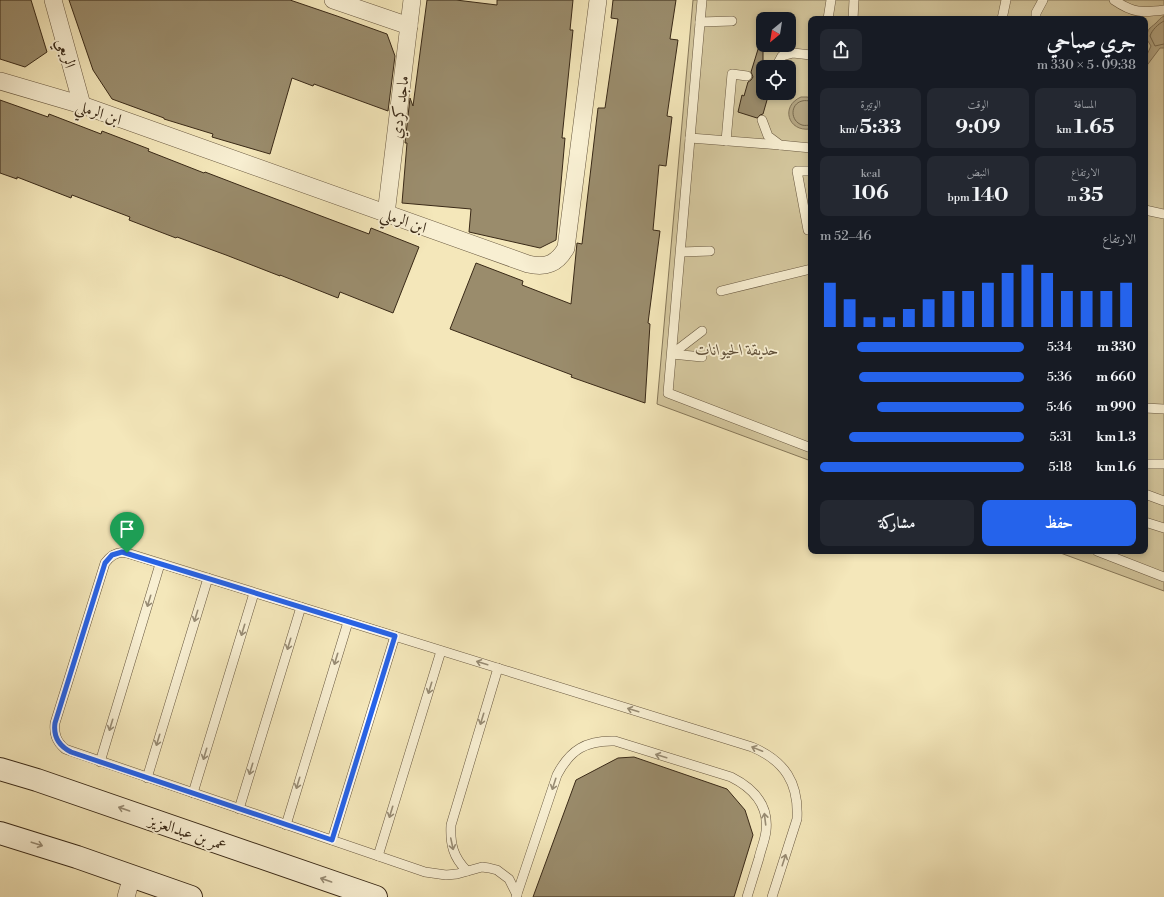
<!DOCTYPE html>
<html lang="ar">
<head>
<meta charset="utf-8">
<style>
	body { margin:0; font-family:"Libre Bodoni",Amiri,serif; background:#242831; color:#f1f3f6; direction:rtl; height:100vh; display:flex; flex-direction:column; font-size:15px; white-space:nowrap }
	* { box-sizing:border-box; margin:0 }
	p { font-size:13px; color:#9ea1a6 }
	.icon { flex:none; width:22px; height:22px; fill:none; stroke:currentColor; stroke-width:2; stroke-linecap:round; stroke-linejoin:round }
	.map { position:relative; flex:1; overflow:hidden; direction:ltr }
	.side { position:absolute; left:808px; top:16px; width:340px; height:538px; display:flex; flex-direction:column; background:#171b24; border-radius:8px; box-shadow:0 2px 6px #0003; direction:rtl }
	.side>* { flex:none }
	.needle { width:26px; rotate:210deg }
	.tools { position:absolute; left:756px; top:12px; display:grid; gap:8px }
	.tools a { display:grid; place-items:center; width:40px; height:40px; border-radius:8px; background:#171b24; box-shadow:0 2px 6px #0003; font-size:20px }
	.pin { position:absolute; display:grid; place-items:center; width:34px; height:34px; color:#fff; margin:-41px -17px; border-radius:50% 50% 50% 0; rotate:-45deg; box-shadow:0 0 4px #0007 }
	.pin .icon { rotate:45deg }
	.round { display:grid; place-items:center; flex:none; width:42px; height:42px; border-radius:8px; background:#242831 }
	.overview { display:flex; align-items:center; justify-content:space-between; height:68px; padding:0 12px }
	h1 { font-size:22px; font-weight:700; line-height:30px }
	.metrics { display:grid; grid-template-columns:repeat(3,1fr); gap:6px; height:68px; padding:4px 12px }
	.metrics div { display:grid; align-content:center; border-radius:8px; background:#242831; text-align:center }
	.metrics b { font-size:20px; font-weight:700 }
	.metrics small { font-size:11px; font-weight:400 }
	.metrics p { font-size:11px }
	.chart { height:112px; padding:8px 12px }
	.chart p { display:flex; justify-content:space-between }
	.chart svg { width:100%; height:72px; margin-top:4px; stroke:#2563eb; stroke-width:6 }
	.action { display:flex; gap:8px; margin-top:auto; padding:8px 12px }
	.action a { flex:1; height:46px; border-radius:8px; background:#2563eb; color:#fff; font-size:16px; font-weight:700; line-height:46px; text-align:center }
	.action a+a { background:#242831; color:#f1f3f6 }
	ul { padding:0 12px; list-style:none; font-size:13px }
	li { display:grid; grid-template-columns:64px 48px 1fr; align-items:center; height:30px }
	li i { height:10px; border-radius:5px; background:#2563eb }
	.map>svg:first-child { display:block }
	.green { fill:#d4c79e; stroke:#86785a; fill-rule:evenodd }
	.water { fill:#b4a683; stroke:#837458 }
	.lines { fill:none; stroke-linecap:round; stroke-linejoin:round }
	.shore { stroke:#76684d; stroke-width:1 }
	.building { fill:#9a8c6c; stroke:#392917 }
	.service-casing { stroke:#685840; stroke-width:10 }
	.minor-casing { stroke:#685840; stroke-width:18 }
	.secondary-casing { stroke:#392917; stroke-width:24 }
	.service { stroke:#f8efd2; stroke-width:9 }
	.minor { stroke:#f8efd2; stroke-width:17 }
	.secondary { stroke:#f8efd2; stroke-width:22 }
	.oneway { stroke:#988c74 }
	.route-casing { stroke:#fff; stroke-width:8 }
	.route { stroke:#2563eb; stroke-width:5 }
	.labels { text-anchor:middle; stroke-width:3.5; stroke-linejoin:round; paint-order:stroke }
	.street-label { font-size:16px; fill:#392917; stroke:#f8efd2 }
	.park-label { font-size:16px; font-style:italic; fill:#605039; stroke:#f8efd2 }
</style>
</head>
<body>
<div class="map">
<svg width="1164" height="897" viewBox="0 0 1164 897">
	<rect width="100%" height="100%" fill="#f4e7ba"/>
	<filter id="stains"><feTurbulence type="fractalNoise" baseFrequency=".005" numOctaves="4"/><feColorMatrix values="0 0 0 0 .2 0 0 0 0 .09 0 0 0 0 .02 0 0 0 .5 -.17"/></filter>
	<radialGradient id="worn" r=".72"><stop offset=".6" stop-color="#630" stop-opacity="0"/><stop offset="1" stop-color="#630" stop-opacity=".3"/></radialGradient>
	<path class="green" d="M693,0H1164V591L1055,551H1145V19H811V461L657,404ZM763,19H789V45H763ZM763,67H789V93H763Z"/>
	<g class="water">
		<path d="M1164,16V48H1160L1145,68V59L1151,46L1146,38C1149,27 1148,30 1156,23C1159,20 1160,18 1164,16Z"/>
		<path d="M801,97H807L811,98L810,129C788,132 780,106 801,97Z"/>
	</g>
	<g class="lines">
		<g class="shore">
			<path d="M1164,21C1158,24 1152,30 1150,36L1155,46L1164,44"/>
			<path d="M811,101C808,101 805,100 802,101C790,104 790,121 802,125C805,126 808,125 811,125"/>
		</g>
	</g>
	<g class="building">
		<path d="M0,0H31L47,52L25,67L0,59Z"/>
		<path d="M69,0H290L337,16L387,34L395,56L388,111L314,84L313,86L292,78L270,154L212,137L213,134L164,119V118L112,99L93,70Z"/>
		<path d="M427,0H456L497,5V0H573L570,30H573L562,138H565L556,240L540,248L469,232L471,209L402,203L407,143H405L410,98L413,106Z"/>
		<path d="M613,0H676L670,39L678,40L667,116L672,117L666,166L659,165L653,230L660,231L648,323L650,324L645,403L571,377L572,375L450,329L476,263L523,281L522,285L571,304L577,243L582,244L598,108H605L618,19L611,18Z"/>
		<path d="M759,46L763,47V93H769L763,114L760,115L757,118L738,112L742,95L744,96L748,82L751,80L753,77L751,72Z"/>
		<path d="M0,100L48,117L49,114L101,134L102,131L149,149L148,151L204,173L205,172L252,190L369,234L371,228L419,247L393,313L340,292L338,298L280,275V276L226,255L177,237L176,238L129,220L130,217L72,195L71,198L17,177V179L0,173Z"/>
		<path d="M634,757L727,789L745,810L753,835L734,897H533L576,780L618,758Z"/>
	</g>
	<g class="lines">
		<defs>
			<g id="service">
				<path d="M702,0L668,393L811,448"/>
				<path d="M1114,0C1133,13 1142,13 1164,10"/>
				<path d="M828,19L831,0"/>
				<path d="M853,19L854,0"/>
				<path d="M1002,19L1006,0"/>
				<path d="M1036,19V13L1043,0"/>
				<path d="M700,22L732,21"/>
				<path d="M776,67L782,56L793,53L811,55"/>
				<path d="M762,120L768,136L780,145L811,148"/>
				<path d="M690,138L780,145"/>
				<path d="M726,141L732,74L747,76"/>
				<path d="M811,171H797L808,230H811"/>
				<path d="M1145,210L1164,214"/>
				<path d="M681,252L710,251"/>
				<path d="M721,291L811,269"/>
				<path d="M672,354L702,331"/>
				<path d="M672,354L702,357"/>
				<path d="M1145,408L1164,409"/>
				<path d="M1145,464H1164"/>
				<path d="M1145,494L1164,501"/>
				<path d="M1145,522L1164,528"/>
				<path d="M1097,551L1164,577"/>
				<path d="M100,762L160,564"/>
				<path d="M147,778L208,578"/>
				<path d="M193,793L254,593"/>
				<path d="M239,809L301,607"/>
				<path d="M286,825L348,622"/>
				<path d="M332,840L395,636"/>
				<path d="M378,856L441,651"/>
				<path d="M467,871C453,857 450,844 451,825L498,668"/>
				<path d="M517,895L509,879L497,870L489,868L482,867L457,874L446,875L425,872L65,749C56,741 54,734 55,723L105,563C111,555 118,551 127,553L752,747C785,761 799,783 797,819L772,897"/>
				<path d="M516,897L557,775C570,750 586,740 615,741L731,777C753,788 769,805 766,831C765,840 761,849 759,858C755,871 751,884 747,897"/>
			</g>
			<g id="minor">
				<path d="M53,0L82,105"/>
				<path d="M333,0L409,26"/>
				<path d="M0,81L82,105L528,264C546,268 557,264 566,248L598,0"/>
				<path d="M386,214L412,0"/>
				<path d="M126,897L132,876"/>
			</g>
			<g id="secondary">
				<path d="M0,769L37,780L376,897"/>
				<path d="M0,833L77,857L191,897"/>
			</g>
		</defs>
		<use href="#service" class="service-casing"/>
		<use href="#minor" class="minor-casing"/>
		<use href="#secondary" class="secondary-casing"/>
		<use href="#service" class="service"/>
		<use href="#minor" class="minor"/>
		<use href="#secondary" class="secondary"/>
	</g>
	<defs><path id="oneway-shaft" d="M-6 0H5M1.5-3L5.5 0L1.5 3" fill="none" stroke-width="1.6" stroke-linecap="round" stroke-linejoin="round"/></defs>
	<g class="oneway">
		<use href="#oneway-shaft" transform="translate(149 601) rotate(107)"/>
		<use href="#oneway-shaft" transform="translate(196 616) rotate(107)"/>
		<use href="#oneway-shaft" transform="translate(243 630) rotate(107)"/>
		<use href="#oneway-shaft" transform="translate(289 644) rotate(107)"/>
		<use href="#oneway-shaft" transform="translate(336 659) rotate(107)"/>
		<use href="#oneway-shaft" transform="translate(482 663) rotate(-163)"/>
		<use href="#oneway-shaft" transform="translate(430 688) rotate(107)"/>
		<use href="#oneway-shaft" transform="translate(633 710) rotate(-163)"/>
		<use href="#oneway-shaft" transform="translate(482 719) rotate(107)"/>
		<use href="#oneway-shaft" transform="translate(111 725) rotate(107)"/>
		<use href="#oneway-shaft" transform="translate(158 740) rotate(107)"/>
		<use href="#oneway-shaft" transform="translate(757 749) rotate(-158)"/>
		<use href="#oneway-shaft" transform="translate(205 754) rotate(107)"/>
		<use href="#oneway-shaft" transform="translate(661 756) rotate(-163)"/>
		<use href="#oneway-shaft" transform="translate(251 769) rotate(107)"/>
		<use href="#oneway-shaft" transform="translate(298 783) rotate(107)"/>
		<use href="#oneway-shaft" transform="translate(554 784) rotate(108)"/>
		<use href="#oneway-shaft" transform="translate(124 809) rotate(-161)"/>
		<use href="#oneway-shaft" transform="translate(391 812) rotate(107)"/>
		<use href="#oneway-shaft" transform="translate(765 819) rotate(-97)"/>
		<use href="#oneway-shaft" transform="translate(37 844) rotate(18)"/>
		<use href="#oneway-shaft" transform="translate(452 844) rotate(78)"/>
		<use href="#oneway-shaft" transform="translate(784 860) rotate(-72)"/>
		<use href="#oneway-shaft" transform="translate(326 880) rotate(-161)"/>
	</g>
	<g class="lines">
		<defs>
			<path id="route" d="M122,552L395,636L332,840L71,752C59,746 53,737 55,723L105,563L112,555Z"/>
		</defs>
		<use href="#route" class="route-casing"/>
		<use href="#route" class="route"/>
	</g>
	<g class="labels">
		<g class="street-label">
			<text transform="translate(67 53) rotate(74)" y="6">الربعي</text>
			<text transform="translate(399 107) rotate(-83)" y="6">ماجد كردي</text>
			<text transform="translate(99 112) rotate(19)" y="6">ابن الرملي</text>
			<text transform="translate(404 220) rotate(19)" y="6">ابن الرملي</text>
			<text transform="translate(188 832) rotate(19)" y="6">عمر بن عبدالعزيز</text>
		</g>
		<g class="park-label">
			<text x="737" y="355">حديقة الحيوانات</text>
		</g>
	</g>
	<rect width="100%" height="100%" filter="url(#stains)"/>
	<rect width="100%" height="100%" fill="url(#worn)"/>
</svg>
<div class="tools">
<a><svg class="needle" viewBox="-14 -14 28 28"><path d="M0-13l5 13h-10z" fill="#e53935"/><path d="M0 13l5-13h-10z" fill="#9ea1a6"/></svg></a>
<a><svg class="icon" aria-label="locate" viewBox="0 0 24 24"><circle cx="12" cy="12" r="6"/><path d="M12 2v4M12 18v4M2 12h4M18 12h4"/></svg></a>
</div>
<div class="pin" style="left:127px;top:553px;background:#1e9e55"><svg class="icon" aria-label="arrive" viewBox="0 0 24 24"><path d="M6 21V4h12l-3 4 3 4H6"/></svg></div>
<section class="side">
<div class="overview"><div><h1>جري صباحي</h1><p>09:38 · 5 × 330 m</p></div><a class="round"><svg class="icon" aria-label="share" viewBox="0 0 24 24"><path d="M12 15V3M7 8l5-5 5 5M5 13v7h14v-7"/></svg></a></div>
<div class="metrics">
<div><p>المسافة</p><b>1.65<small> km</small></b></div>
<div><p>الوقت</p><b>9:09</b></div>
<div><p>الوتيرة</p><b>5:33<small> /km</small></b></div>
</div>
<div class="metrics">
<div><p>الارتفاع</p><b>35<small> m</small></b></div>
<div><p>النبض</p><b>140<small> bpm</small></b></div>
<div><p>kcal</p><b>106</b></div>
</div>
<div class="chart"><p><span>الارتفاع</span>46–52 m</p>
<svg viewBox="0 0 160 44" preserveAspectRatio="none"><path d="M5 44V17M15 44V27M25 44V38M35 44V38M45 44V33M55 44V27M65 44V22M75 44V22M85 44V17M95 44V11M105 44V6M115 44V11M125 44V22M135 44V22M145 44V22M155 44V17"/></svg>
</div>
<ul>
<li><b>330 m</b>5:34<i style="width:82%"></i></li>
<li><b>660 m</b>5:36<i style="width:81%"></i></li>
<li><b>990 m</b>5:46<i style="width:72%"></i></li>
<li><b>1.3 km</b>5:31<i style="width:86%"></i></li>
<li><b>1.6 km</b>5:18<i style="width:100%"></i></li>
</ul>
<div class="action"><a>حفظ</a><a>مشاركة</a></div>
</section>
</div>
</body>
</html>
